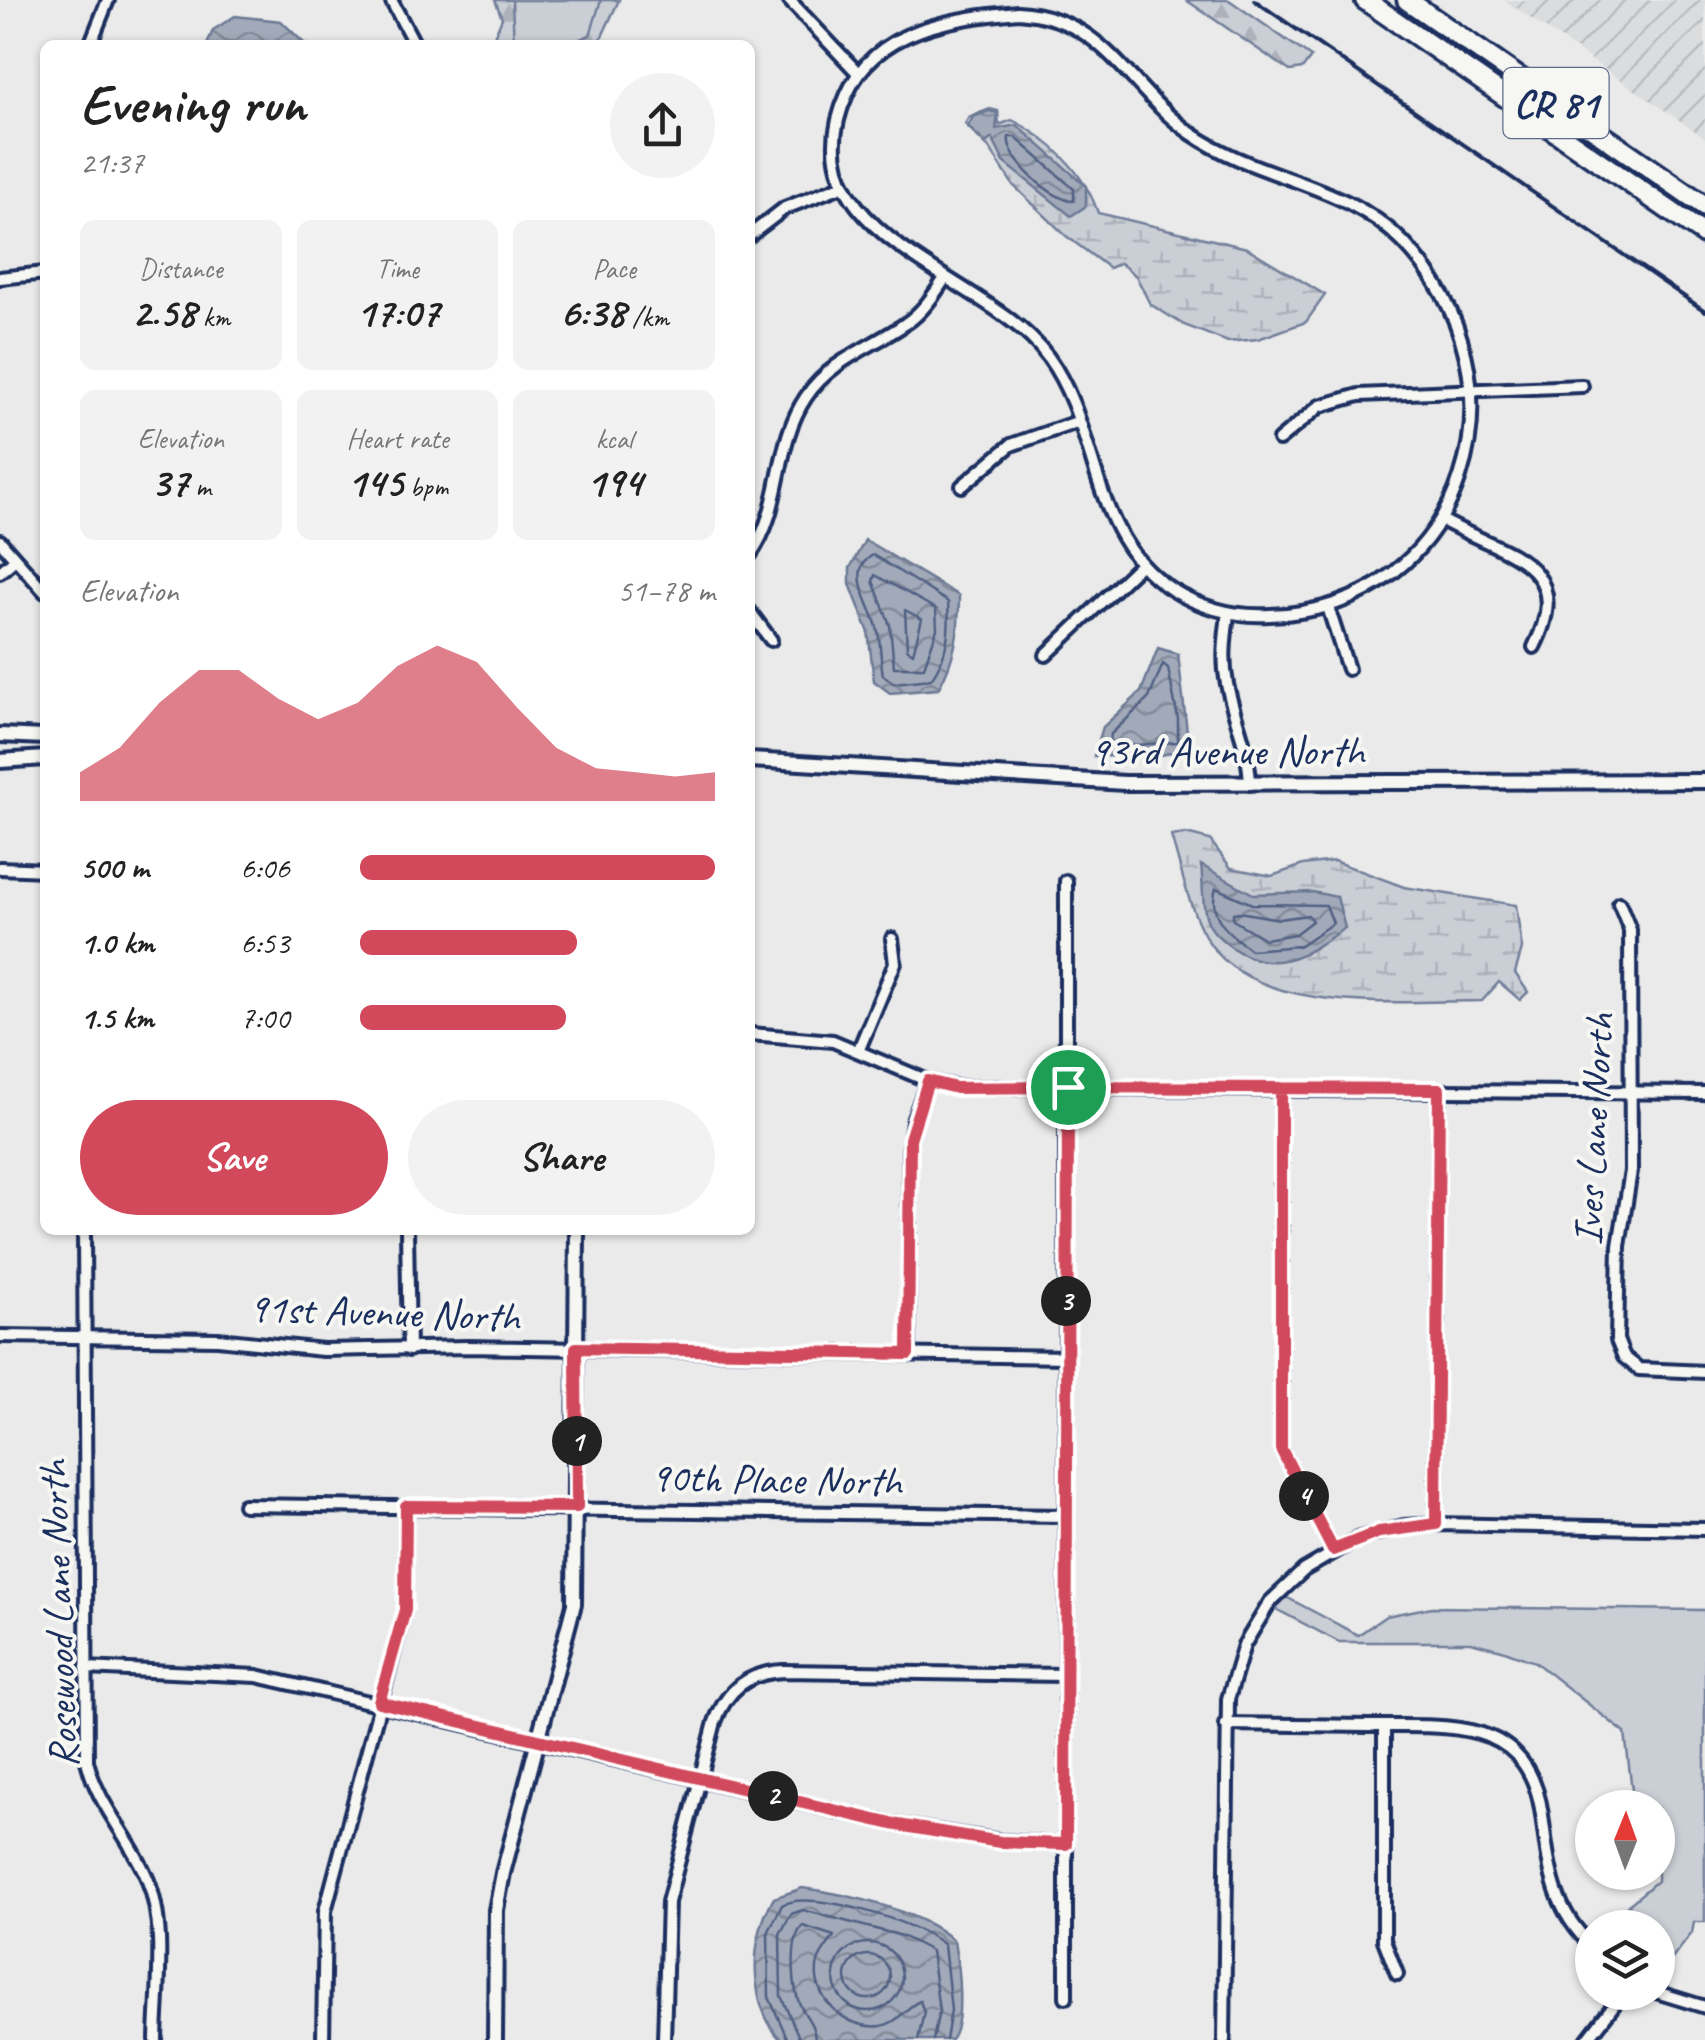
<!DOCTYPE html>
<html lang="en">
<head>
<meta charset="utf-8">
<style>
	body { margin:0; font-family:Caveat,sans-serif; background:#f2f2f2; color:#222; height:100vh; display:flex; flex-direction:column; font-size:38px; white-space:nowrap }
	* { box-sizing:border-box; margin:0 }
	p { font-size:32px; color:#767676 }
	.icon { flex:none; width:55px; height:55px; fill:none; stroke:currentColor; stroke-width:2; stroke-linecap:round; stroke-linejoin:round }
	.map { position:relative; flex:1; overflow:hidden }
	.sheet { position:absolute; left:40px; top:40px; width:715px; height:1195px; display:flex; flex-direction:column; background:#fff; border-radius:15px; box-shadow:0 2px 8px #0004 }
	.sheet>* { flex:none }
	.needle { width:65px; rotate:1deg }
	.buttons { position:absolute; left:1575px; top:1790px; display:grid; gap:20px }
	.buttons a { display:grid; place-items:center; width:100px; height:100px; border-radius:50%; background:#fff; box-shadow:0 2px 8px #0004; font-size:50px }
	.pin { position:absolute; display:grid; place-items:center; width:85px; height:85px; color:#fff; margin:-42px; border:5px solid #fff; border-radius:50%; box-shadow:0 2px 10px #0007 }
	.km { position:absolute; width:50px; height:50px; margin:-25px; border-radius:50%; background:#222; color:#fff; font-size:28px; line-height:50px; text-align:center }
	.round { display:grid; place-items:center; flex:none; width:105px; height:105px; border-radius:52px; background:#f2f2f2 }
	.overview { display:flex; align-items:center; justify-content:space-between; height:170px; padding:0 40px }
	h1 { font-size:55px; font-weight:700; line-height:75px }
	.metrics { display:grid; grid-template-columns:repeat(3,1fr); gap:15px; height:170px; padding:10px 40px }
	.metrics div { display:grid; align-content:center; border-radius:15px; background:#f2f2f2; text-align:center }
	.metrics b { font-size:42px; font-weight:700 }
	.metrics small { font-size:28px; font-weight:400 }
	.metrics p { font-size:28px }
	.chart { height:280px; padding:20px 40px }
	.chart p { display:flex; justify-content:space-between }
	.chart svg { width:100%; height:180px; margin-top:10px; fill:#d1495b; opacity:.7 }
	.button { display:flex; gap:20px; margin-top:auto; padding:20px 40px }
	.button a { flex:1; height:115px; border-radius:60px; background:#d1495b; color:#fff; font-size:40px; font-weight:700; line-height:115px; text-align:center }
	.button a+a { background:#f2f2f2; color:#222 }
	ul { padding:0 40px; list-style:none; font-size:32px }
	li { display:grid; grid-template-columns:160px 120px 1fr; align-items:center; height:75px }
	li i { height:25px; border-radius:12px; background:#d1495b }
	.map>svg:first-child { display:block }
	.industrial { fill:url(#industrial-furrows) }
	.forest { fill:url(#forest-firs); stroke:#727e9a; stroke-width:2.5 }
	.wetland { fill:url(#wetland-marsh); stroke:#727e9a; stroke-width:2.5 }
	.green { fill:#caced5; stroke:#727e9a; stroke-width:2.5 }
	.water { fill:url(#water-waves); stroke:#6c7995; stroke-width:2.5 }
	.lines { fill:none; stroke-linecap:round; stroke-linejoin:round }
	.shore { stroke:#516083; stroke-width:2.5 }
	.minor-casing { stroke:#1b2f5e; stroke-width:18 }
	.tertiary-casing { stroke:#1b2f5e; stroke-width:20 }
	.trunk-casing { stroke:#1b2f5e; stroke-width:25 }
	.minor { stroke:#f6f6f2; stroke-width:10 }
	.tertiary { stroke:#f6f6f2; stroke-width:12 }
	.trunk { stroke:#f6f6f2; stroke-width:18 }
	.rail { stroke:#1b2f5e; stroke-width:4 }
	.route-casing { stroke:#fff; stroke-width:20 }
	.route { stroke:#d1495b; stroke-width:12 }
	.labels { text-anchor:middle; stroke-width:8; stroke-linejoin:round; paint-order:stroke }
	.shield { fill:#f6f6f2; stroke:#5d6b8a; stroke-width:2.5 }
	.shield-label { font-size:40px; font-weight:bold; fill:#1b2f5e }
	.street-label { font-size:42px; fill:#1b2f5e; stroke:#f6f6f2 }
</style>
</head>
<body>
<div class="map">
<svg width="1705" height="2040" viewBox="0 0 1705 2040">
	<defs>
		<pattern id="industrial-furrows" width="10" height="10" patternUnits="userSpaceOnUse" patternTransform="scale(2.5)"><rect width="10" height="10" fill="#dadcde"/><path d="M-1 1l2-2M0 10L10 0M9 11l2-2" fill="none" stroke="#babdc1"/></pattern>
		<pattern id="forest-firs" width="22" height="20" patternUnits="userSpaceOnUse" patternTransform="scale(2.5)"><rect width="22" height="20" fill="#caced5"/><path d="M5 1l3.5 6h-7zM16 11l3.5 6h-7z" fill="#adb1b9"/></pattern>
		<pattern id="wetland-marsh" width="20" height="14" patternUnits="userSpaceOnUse" patternTransform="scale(2.5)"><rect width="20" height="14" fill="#caced5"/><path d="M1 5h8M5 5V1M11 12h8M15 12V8" fill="none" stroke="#adb1b9"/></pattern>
		<pattern id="water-waves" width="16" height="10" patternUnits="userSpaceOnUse" patternTransform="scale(2.5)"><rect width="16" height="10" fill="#a2aaba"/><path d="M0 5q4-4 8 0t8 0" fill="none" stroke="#838b9a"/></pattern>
	</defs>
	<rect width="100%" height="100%" fill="#e9eae9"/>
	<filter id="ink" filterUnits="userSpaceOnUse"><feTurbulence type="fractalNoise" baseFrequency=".01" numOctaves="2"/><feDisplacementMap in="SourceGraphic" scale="20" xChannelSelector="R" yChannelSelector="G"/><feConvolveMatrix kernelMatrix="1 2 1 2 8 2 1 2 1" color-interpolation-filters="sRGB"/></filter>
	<g filter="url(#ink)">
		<path class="industrial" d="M1504,0H1705V138Z"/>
		<g class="forest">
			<path d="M495,0H619L598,45L496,44L493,39L502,18Z"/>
			<path d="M1186,0H1229L1311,57L1302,69L1290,71Z"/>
		</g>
		<g class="wetland">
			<path d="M990,109L998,111L999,125L1012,120C1049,138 1085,173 1098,213L1247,248L1325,295L1306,322L1258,339L1228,342L1184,325L1150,304L1136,276L1120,263L1109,268L1065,235L1013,185L990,149L965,124L969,117Z"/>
			<path d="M1186,834L1210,840L1231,868L1272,876L1303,865L1334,861L1404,887L1516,905L1522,949L1515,973L1528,992L1520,1000L1499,982L1482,1001C1404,1001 1261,1016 1211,945C1190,916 1182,871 1171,836Z"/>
		</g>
		<g class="green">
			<path d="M512,0H601L590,35L566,45H514Z"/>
			<path d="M1286,1597L1358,1635L1386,1616L1432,1607L1705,1610V1922H1694L1692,1933L1658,1977V1928H1592V1933L1587,1929L1626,1907L1657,1881L1658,1808L1634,1807L1625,1733L1535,1662L1502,1650L1470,1642H1339L1276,1609Z"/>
		</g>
		<g class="water">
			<path d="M235,16L281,21L306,45H207L213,30Z"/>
			<path d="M989,111L998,113L996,129L1017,125L1086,186V206L1071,216L1004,162L992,138L985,144L968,126L973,117Z"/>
			<path d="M865,540L959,596C959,631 956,658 938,689L890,693L874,681L868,630L850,584V568Z"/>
			<path d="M1158,648L1178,654L1189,749L1152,757L1094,756L1103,727L1141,692Z"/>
			<path d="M1201,865L1253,894L1313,892L1337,897L1345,928C1304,956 1271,979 1226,943C1215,934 1208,927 1205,912C1202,897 1203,880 1201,865Z"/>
			<path d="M802,1888C848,1894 921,1911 954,1941C958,1964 965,2024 951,2040H781C748,2005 749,1937 774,1898Z"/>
		</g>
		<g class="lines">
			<g class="shore">
				<path d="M1009,137H1015L1074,189V201C1053,201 1005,159 1009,137Z"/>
				<path d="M873,555L948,602C950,630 948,656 931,679L894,683L883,675C880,659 881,642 877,627C871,604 845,570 873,555Z"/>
				<path d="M875,575L936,609L937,629L924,667H894L890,625L873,581Z"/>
				<path d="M905,610L922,619L913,653L907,649Z"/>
				<path d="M1163,664L1168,668L1178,719V742L1109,747L1111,734L1149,698Z"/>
				<path d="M1216,888L1252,904L1326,905L1333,923L1299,946L1251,950C1229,934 1207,917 1216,888Z"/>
				<path d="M1239,912L1279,919L1308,915L1312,921L1295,934L1265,939L1233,920V913Z"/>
				<circle cx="868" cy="1977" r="34"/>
				<circle cx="868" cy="1977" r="22"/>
				<path d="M788,2040L769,1997L768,1933L782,1905C809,1888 920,1923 944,1945L951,2010L946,2040"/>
				<path d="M800,2040L781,1996L780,1934L791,1914L803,1910L902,1936L931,1951L939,2011L933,2040"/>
				<path d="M815,2040C815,2021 800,2013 797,1996C793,1979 790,1937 803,1926L834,1936C829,1944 821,1952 818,1962C809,1997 847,2031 881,2026C899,2023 906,2006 920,2001L924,2012L918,2040"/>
			</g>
			<defs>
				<g id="minor">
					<path d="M391,0L415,45"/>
					<path d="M789,0L858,73"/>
					<path d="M1018,12C1107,18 1127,89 1192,134C1259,180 1345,182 1403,242C1534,376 1469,608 1270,615C1234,617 1201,608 1171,589C1088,535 1101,430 1048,357C988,273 783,236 847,94C876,28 954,18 1018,12Z"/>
					<path d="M90,45L108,0"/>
					<path d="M750,235L785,208L844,185"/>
					<path d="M0,278L45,273"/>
					<path d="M1279,440L1320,406L1359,395L1582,386"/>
					<path d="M962,486L1011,445L1077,422"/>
					<path d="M1442,520C1499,553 1578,561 1534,647"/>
					<path d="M0,541L45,592"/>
					<path d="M750,555C784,508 773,446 806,397C831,360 870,348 905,324C922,313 934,295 945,278"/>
					<path d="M0,572L13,561"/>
					<path d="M1328,607L1348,669"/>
					<path d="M750,612L771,640"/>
					<path d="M1228,614C1225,638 1222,660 1227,684C1234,719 1249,747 1250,784"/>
					<path d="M1046,655L1140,565"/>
					<path d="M0,868L45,870"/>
					<path d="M1066,881V1997"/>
					<path d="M1619,903L1630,930L1631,1171L1619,1246L1617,1340L1624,1357L1639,1369L1705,1372"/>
					<path d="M750,1034L833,1041L928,1081L957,1087L1705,1093"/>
					<path d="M859,1049L895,963L892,939"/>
					<path d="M1281,1088V1449L1333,1550"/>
					<path d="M84,1230L87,1761C98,1806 129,1835 147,1878C167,1926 157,1988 156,2040"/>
					<path d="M407,1230L409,1350"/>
					<path d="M0,1336L218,1339L323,1350L468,1347L1066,1357"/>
					<path d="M909,1354V1150L913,1121L928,1081"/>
					<path d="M244,1505L1066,1516"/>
					<path d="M1436,1524L1439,1089"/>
					<path d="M86,1668L257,1676L892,1824L1000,1841L1066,1844"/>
					<path d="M1225,1724C1274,1725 1322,1725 1370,1726C1448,1727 1528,1715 1542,1815C1549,1867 1552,1909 1592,1946"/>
					<path d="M1384,1726V1940L1397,1974"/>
					<path d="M1656,1992L1705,2007"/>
					<path d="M323,2040L325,1911L405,1610L406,1506"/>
					<path d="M664,2040L668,1902L715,1722C727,1689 748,1673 783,1671L1066,1675"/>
					<path d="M1224,2040L1228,1699L1244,1645L1270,1602L1304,1570L1357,1539L1404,1526L1436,1524L1705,1529"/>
					<path d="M1587,2040L1624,1992"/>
				</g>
				<g id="tertiary">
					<path d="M0,735L45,737"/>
					<path d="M750,760L1125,783L1705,781"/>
					<path d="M0,761L45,758"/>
					<path d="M495,2040L496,1910L503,1873L574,1604L577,1230"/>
				</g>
				<g id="trunk">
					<path d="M1365,0L1705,235"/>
					<path d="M1407,0L1705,206"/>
				</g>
			</defs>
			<use href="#minor" class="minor-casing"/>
			<use href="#tertiary" class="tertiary-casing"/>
			<use href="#trunk" class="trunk-casing"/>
			<use href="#minor" class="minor"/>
			<use href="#tertiary" class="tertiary"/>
			<use href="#trunk" class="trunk"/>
			<path class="rail" d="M1254,0L1705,311"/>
		</g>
	</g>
	<g class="lines" filter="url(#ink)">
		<defs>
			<path id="route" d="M1068,1087L956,1088L928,1081L910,1139L908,1354L576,1348L577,1507L406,1506L405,1610L379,1702L892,1824L1000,1842L1066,1844L1068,1087L1281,1088V1449L1333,1550L1379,1532L1436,1524L1439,1089L1068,1087"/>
		</defs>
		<use href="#route" class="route-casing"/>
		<use href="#route" class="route"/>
	</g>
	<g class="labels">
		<rect class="shield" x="1503.5" y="68" width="105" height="70" rx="8"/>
		<g class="shield-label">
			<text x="1556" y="117">CR 81</text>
		</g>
		<g class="street-label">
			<text x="1227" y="765">93rd Avenue North</text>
			<text transform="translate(1592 1129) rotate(-87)" y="15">Ives Lane North</text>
			<text transform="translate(384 1311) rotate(2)" y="15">91st Avenue North</text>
			<text transform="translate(776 1478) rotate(1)" y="15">90th Place North</text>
			<text transform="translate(57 1614) rotate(-92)" y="15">Rosewood Lane North</text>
		</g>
	</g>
</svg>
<div class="buttons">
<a><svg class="needle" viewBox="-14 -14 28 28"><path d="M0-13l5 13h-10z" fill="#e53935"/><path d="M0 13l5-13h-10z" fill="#767676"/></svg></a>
<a><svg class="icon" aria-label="layers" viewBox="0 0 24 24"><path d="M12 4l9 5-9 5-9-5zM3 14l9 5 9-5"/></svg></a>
</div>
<div class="pin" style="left:1068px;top:1087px;background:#1e9e55"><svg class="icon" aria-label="arrive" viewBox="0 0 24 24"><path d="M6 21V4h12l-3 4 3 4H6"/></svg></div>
<b class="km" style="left:577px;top:1441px">1</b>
<b class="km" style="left:773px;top:1796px">2</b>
<b class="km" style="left:1066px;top:1301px">3</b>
<b class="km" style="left:1304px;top:1496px">4</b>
<section class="sheet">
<div class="overview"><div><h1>Evening run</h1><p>21:37</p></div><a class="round"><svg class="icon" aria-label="share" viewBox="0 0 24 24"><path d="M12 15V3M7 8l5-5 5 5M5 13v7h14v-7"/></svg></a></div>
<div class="metrics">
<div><p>Distance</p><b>2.58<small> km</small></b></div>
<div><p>Time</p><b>17:07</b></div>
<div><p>Pace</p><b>6:38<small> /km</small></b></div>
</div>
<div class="metrics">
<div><p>Elevation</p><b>37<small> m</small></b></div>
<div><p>Heart rate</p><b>145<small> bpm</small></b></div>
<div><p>kcal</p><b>194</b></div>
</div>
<div class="chart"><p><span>Elevation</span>51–78 m</p>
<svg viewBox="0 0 160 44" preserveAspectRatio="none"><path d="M0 44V37L10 31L20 20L30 12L40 12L50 19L60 24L70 20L80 11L90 6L100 10L110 21L120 31L130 36L140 37L150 38L160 37V44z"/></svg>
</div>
<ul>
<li><b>500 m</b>6:06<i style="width:100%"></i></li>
<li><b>1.0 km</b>6:53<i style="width:61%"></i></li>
<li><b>1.5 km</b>7:00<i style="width:58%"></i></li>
</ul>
<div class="button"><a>Save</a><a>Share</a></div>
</section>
</div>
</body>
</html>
